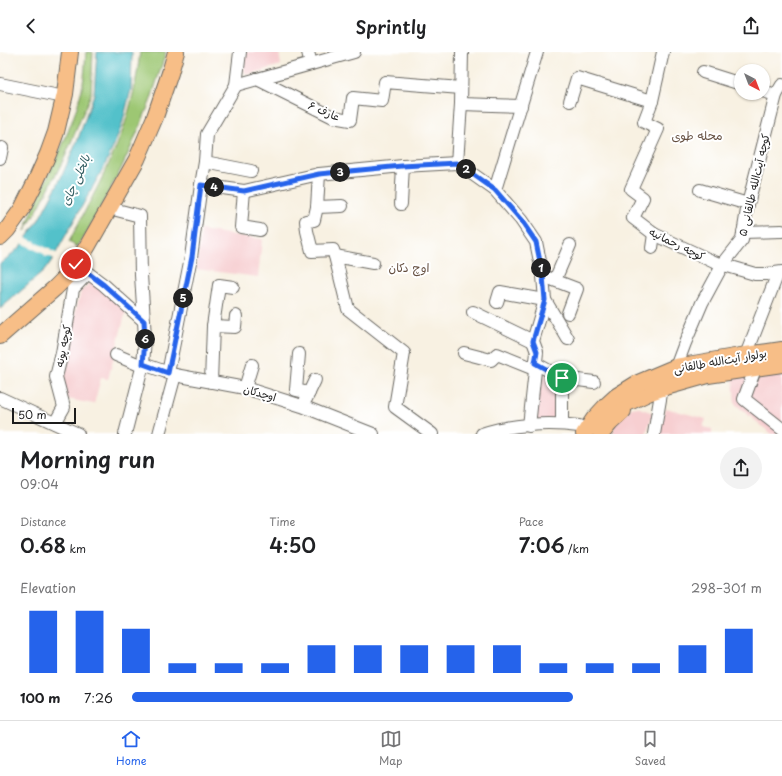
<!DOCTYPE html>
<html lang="en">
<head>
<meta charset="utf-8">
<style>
	body { margin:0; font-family:"Playpen Sans","Playpen Sans Arabic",sans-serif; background:#f2f2f2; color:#202124; height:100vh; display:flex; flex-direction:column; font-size:15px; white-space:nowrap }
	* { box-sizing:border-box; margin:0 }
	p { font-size:13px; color:#757577 }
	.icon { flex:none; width:22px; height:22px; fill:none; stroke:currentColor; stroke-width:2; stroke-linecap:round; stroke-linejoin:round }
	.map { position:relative; height:382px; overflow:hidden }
	.side { display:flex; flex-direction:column; background:#fff; flex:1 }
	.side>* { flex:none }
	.needle { width:26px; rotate:138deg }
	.tools { position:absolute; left:734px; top:12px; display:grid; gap:8px }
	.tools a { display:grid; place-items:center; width:36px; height:36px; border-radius:50%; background:#fff; box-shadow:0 1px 3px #0004; font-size:20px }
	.scale { position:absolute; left:12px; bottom:10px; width:64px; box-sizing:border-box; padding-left:4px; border:2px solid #1c1c1c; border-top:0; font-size:11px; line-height:14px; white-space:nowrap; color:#1c1c1c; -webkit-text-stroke:3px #fff; paint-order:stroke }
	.pin { position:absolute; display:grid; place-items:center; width:34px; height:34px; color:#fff; margin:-17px; border:2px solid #fff; border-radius:50%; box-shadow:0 1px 4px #0007 }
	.km { position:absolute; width:20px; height:20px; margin:-10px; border-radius:50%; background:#222; color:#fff; font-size:11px; line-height:20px; text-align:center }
	.round { display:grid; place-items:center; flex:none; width:42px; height:42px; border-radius:21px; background:#f2f2f2 }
	.summary { display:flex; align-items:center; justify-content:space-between; height:68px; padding:0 20px }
	h1 { font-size:22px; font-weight:600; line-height:30px }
	.metrics { display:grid; grid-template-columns:repeat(3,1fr); gap:6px; height:68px; padding:4px 20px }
	.metrics div { display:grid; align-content:center }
	.metrics b { font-size:20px; font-weight:600 }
	.metrics small { font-size:11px; font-weight:400 }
	.metrics p { font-size:11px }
	.chart { height:112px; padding:8px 20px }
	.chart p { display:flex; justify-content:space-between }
	.chart svg { width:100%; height:72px; margin-top:4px; stroke:#2563eb; stroke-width:6 }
	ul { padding:0 20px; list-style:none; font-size:13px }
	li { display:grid; grid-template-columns:64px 48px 1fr; align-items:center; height:30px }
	li i { height:10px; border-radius:5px; background:#2563eb }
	header { display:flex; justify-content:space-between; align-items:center; height:52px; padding:0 20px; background:#fff; font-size:18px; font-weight:600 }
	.menu { display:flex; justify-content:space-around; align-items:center; height:56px; border-top:1px solid #e0e0e0; background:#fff; font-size:11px; color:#757577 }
	.menu a { display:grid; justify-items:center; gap:2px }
	.menu .on { color:#2563eb }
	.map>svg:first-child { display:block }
	.built { fill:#f7cfd1 }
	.green { fill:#9dc773; stroke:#5c7248 }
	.water { fill:#53c1ca; stroke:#386e73 }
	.pier { fill:#f8f1e2 }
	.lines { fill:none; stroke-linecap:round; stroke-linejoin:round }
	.minor-casing { stroke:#696761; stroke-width:14 }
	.major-casing { stroke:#696761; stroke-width:18 }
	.minor { stroke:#fff; stroke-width:12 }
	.major { stroke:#f7be87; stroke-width:16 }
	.route-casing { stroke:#fff; stroke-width:8 }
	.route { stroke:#2563eb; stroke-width:5 }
	.labels { text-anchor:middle; stroke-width:4; stroke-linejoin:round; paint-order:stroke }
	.street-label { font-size:11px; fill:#1c1c1c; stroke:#fff }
	.neighbourhood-label { font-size:12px; fill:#634d3e; stroke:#fff }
	.water-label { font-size:12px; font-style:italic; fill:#325e62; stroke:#fff }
</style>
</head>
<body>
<header><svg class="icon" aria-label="back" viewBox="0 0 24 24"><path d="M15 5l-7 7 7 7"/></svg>Sprintly<svg class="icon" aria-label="share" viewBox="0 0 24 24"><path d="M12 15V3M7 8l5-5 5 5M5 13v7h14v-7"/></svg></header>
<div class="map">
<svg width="782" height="382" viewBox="0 0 782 382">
	<rect width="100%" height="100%" fill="#fff"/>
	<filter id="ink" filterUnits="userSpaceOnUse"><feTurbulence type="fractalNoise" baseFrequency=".025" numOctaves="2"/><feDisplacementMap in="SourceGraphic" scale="8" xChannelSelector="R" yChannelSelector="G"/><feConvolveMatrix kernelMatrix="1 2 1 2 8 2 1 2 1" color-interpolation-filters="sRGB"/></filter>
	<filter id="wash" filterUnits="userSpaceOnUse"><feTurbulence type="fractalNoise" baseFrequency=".012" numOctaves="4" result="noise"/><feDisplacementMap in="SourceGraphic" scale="16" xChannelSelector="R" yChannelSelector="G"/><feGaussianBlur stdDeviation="0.9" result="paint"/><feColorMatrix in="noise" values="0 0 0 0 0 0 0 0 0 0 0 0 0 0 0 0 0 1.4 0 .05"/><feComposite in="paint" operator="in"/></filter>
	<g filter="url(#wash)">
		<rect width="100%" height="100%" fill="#f8f1e2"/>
		<g class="built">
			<path d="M248,0H279L281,13L247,23L244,19L245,1Z"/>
			<path d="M201,178L262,187L258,225L196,217Z"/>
			<path d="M93,228L126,259L108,327L101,326L94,352L67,347L59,324L81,239Z"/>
			<path d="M782,316V382H772L735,352L733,323Z"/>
			<path d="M547,323L560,328L558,371L531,370L535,324Z"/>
			<path d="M637,355L653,361L646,382H613L614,372L631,356Z"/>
			<path d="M666,356L706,367L703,375L712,377V382H658Z"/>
		</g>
		<g class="green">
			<path d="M86,0H93L91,42L65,105L39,155L25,179C42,129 73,83 83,31C85,21 85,10 86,0Z"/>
			<path d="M140,0H166L150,50L131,95L121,117L97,161L85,184L77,195L69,190C87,154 108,118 122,80C131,55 137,27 140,0Z"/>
		</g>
		<path class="water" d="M97,0H132L131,38L127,53L122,73L113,96L105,113L52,208L44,219L0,257V212L20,195L38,169L60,128L78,87L94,42Z"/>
		<path class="pier" d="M25,185L33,189L34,188L36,191L47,196H50V198L58,202L55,207L48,204L45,205L44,202L34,197H31L30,195L21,191Z"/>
	</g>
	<g filter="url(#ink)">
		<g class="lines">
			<defs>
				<g id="minor">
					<path d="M308,0L311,12"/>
					<path d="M663,0L652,49L644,70L658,77L631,137L643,146L633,166L654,182L714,210L755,222H767L782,220"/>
					<path d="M703,20L741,32"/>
					<path d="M257,27L333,65L350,68L353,46L382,49L385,30L461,36"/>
					<path d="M0,32L64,45"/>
					<path d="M236,33L354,0"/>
					<path d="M763,39L776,43"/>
					<path d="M570,49L577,26L652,49"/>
					<path d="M461,52L521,54"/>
					<path d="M0,106L2,96"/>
					<path d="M205,110L251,119"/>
					<path d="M457,111L495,138L521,168L536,190L543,224L545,248L568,287"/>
					<path d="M457,111L461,52L462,0"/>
					<path d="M319,122L317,155L314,168L306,169L307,179L312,199L333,198L335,204L348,257L404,301L395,355L432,382"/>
					<path d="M201,133L244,139L241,175L260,178"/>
					<path d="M495,138L537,0"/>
					<path d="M700,138L748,152"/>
					<path d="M244,139L319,122L403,114L457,111"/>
					<path d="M401,152L403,114"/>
					<path d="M317,155L342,154"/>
					<path d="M109,156L140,164L141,223L144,269"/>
					<path d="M743,180L782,179"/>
					<path d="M652,196L654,182"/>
					<path d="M335,204L373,211"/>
					<path d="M76,212L104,233L144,269L145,287L143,312L125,382"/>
					<path d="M543,224L577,237L568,261"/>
					<path d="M555,228L570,193"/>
					<path d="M497,250L500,240L545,248"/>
					<path d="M473,260L533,289"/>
					<path d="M213,274L235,275L236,264"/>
					<path d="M464,301L491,308L497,302L534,317"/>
					<path d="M299,302L296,338L309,341"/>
					<path d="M116,303L142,314"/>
					<path d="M746,303L778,221"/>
					<path d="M535,311L562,326V372"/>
					<path d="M143,312L175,323L245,336L302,354L373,382"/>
					<path d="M676,315L685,291L702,251L723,212L742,188L748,152L776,43L782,33"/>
					<path d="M755,317L744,347L782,377"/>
					<path d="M168,321L191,205L201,133L205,110L207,82L236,33L240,0"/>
					<path d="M562,326L594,330"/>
					<path d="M211,330L213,274L219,233L233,235"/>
					<path d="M245,336L252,313"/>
					<path d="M0,346L78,382"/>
					<path d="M306,347L315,328"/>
					<path d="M55,371L64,355L56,325L62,301L73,237L88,221"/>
					<path d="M529,374L537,300L533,289L545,248"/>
					<path d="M159,382L175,323"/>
					<path d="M482,382C512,372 549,370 579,374"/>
					<path d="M654,382L662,336"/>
				</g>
				<g id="major">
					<path d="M0,185L7,178L22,157L35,131L48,102L56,80L65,42L70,0"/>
					<path d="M0,284L55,236L69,222L87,195L137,107L155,65L170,21L176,0"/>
					<path d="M609,363L619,355L648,341L662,336L708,323L782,312"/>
					<path d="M584,382L594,367L606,354L617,344L638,331L676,315L746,303L782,298"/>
					<path d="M601,382L610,371L623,359"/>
				</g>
			</defs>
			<use href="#minor" class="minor-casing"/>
			<use href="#major" class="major-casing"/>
			<use href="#minor" class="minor"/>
			<use href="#major" class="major"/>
		</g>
	</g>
	<g class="lines" filter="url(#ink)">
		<defs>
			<path id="route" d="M76,212L104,233L144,269L145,287L143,312L168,321L192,205L201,133L244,139L319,122L402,114L457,111L495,138L521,168L536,190L543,224L545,248L533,289L537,300L535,311L562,326"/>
		</defs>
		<use href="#route" class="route-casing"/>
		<use href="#route" class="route"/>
	</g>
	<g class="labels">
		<g class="street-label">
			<text transform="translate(324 59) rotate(23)" y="4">عارف ۶</text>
			<text transform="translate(754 133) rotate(-77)" y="4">کوچه آیت‌الله طالقانی ۵</text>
			<text transform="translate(677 192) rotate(26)" y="4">کوچه رحمانیه</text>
			<text transform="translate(63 294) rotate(-79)" y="4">کوچه پونه</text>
			<text transform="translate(720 309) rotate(-10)" y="4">بولوار آیت‌الله طالقانی</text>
			<text transform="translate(260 341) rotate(16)" y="4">اوچدکان</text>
		</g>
		<g class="neighbourhood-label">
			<text x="697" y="88">محله طوی</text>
			<text x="409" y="220">اوچ دکان</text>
		</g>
		<g class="water-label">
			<text transform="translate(76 128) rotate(-66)" y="4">بالخلی چای</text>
		</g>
	</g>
</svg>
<div class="tools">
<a><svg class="needle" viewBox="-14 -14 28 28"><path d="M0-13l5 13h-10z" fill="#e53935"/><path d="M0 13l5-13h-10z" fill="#757577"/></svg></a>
</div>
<div class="scale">50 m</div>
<div class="pin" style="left:562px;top:326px;background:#1e9e55"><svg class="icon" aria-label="arrive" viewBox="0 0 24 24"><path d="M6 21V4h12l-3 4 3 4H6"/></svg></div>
<div class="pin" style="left:76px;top:212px;background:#d93025"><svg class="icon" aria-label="check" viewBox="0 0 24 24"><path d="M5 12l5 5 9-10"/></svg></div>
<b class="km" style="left:541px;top:216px">1</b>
<b class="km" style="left:466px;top:117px">2</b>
<b class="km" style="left:340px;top:120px">3</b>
<b class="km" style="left:214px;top:135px">4</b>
<b class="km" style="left:183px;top:246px">5</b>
<b class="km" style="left:145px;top:287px">6</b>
</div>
<section class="side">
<div class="summary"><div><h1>Morning run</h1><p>09:04</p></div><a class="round"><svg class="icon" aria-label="share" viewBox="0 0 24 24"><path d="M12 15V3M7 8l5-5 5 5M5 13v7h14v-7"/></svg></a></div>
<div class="metrics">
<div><p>Distance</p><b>0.68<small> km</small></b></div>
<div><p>Time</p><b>4:50</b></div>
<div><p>Pace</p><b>7:06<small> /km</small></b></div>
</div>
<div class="chart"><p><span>Elevation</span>298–301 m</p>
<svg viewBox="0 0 160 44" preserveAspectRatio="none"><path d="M5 44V6M15 44V6M25 44V17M35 44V38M45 44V38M55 44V38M65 44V27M75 44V27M85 44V27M95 44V27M105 44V27M115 44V38M125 44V38M135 44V38M145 44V27M155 44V17"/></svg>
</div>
<ul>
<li><b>100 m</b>7:26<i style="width:70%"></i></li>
</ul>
</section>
<nav class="menu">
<a class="on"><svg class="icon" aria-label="home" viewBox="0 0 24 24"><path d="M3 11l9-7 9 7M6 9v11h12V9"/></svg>Home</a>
<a><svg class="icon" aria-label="map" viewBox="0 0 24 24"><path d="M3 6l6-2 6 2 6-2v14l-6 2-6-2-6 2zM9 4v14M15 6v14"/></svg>Map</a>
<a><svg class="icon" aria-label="saved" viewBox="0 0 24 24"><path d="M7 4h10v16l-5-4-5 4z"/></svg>Saved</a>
</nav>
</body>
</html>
